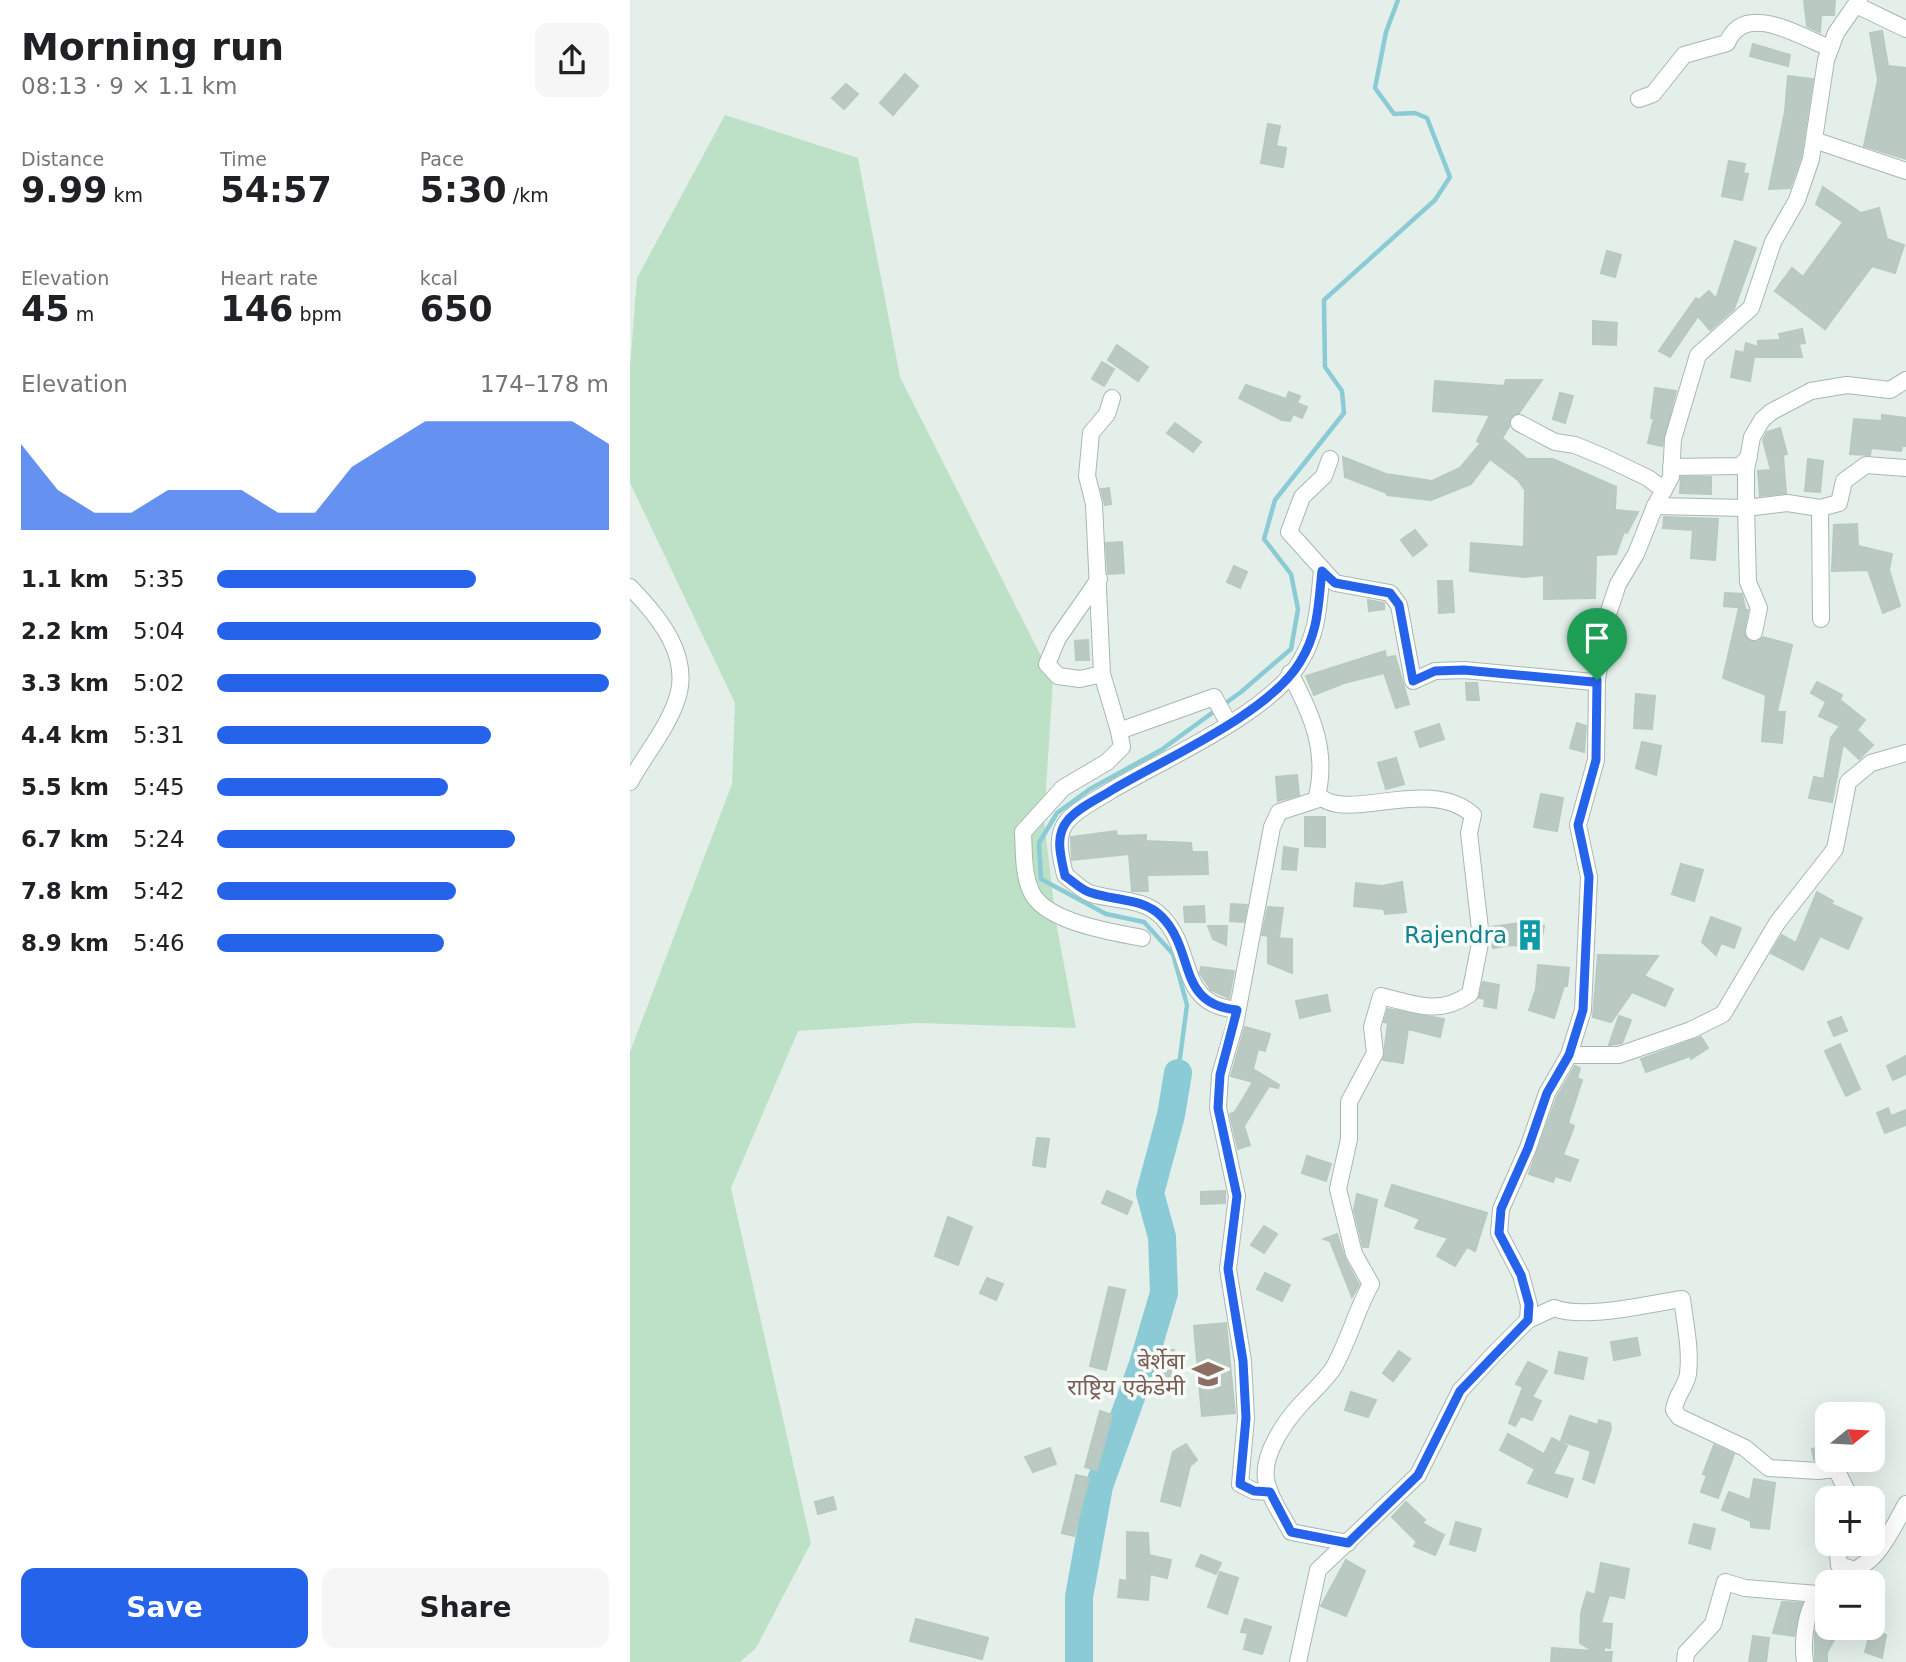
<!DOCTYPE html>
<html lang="en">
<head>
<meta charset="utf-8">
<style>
	body { margin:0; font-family:"DejaVu Sans","Noto Sans Devanagari",sans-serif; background:#f6f6f6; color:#202124; height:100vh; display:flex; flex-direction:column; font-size:26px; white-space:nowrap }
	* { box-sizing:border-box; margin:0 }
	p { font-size:23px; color:#757577 }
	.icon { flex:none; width:38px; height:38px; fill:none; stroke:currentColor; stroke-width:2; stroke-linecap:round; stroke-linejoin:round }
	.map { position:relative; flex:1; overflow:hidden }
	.sheet { display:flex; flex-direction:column; background:#fff; width:630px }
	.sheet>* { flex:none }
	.needle { width:46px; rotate:72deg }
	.tools { position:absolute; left:1185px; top:1402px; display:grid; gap:14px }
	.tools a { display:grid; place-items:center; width:70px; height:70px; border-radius:14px; background:#fff; box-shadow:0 7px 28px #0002; font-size:35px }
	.pin { position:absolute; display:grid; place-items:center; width:60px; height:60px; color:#fff; margin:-72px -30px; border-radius:50% 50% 50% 0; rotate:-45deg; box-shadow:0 0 7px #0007 }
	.pin .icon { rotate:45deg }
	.round { display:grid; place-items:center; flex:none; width:74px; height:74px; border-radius:14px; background:#f6f6f6 }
	.summary { display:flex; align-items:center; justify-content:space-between; height:119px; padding:0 21px }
	h1 { font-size:38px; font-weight:700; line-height:52px }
	.metrics { display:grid; grid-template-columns:repeat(3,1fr); gap:10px; height:119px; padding:7px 21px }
	.metrics div { display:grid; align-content:center }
	.metrics b { font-size:35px; font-weight:700 }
	.metrics small { font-size:19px; font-weight:400 }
	.metrics p { font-size:19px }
	.chart { height:196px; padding:14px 21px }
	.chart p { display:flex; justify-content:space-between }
	.chart svg { width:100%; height:126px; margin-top:7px; fill:#2563eb; opacity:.7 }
	.button { display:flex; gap:14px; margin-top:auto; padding:14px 21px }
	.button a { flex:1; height:80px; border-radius:14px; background:#2563eb; color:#fff; font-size:28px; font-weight:700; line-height:80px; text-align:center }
	.button a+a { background:#f6f6f6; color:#202124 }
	ul { padding:0 21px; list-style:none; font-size:23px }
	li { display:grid; grid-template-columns:112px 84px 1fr; align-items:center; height:52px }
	li i { height:18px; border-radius:9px; background:#2563eb }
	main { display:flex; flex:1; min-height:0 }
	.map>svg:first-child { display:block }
	.green { fill:#bde1c6 }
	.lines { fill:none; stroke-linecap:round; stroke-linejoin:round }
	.stream { stroke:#8bcbd6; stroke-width:4.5 }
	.river { stroke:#8bcbd6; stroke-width:28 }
	.building { fill:#bacac3; stroke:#b7c9c1; stroke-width:2 }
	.minor-casing { stroke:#a7b8b1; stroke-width:18 }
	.minor { stroke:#fff; stroke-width:16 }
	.route-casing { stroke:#fff; stroke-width:14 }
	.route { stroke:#2563eb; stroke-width:9 }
	.labels { text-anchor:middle; stroke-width:7; stroke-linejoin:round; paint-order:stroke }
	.culture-label { font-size:23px; fill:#0d838f; stroke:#f6fbf8; text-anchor:end }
	.education-label { font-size:23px; fill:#785e54; stroke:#f6fbf8; text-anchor:end }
</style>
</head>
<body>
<main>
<section class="sheet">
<div class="summary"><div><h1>Morning run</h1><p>08:13 · 9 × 1.1 km</p></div><a class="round"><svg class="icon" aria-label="share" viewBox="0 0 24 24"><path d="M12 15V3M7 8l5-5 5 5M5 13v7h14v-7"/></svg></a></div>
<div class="metrics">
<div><p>Distance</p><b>9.99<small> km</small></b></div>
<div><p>Time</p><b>54:57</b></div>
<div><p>Pace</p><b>5:30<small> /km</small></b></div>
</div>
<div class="metrics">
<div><p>Elevation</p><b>45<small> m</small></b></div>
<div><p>Heart rate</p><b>146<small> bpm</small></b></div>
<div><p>kcal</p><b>650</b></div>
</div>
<div class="chart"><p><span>Elevation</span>174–178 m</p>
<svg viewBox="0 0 160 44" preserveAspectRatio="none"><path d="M0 44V14L10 30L20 38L30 38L40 30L50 30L60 30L70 38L80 38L90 22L100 14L110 6L120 6L130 6L140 6L150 6L160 14V44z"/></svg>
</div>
<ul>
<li><b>1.1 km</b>5:35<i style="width:66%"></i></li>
<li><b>2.2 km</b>5:04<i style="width:98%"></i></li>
<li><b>3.3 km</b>5:02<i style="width:100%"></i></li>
<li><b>4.4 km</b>5:31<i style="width:70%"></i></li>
<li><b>5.5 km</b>5:45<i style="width:59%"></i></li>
<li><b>6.7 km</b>5:24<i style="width:76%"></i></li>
<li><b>7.8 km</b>5:42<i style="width:61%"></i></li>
<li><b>8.9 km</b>5:46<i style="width:58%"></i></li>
</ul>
<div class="button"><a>Save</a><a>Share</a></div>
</section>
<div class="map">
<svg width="1276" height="1662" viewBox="0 0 1276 1662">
	<rect width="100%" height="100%" fill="#e5efea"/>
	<path class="green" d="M95,115L228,158L270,377L423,680L414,820L426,922L446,1028L288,1023L168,1031L101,1188L181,1543L126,1648L110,1662H0V1052L102,784L105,703L0,483V367L7,278Z"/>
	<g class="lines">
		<path class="stream" d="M548,1073L557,1005L543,954L514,922L476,914L411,879L409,843L427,813L460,789L531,750L611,692L661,649L668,609L661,574L634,539L645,500L714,413L712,391L695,367L694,300L805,200L820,177L797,118L785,113L764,114L745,88L756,32L768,0"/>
		<path class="river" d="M449,1662V1597L469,1486L513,1364L534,1293L532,1237L520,1193L541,1115L548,1073"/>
	</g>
	<g class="building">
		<path d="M1174,0H1205L1204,15H1191L1190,32L1177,26Z"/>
		<path d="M1252,31L1258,66L1276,68V159L1234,146L1248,80L1240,33Z"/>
		<path d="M1123,44L1160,55L1158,66L1120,56Z"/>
		<path d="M275,74L288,86L263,115L250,103Z"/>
		<path d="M1158,76L1183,79L1171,157L1160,188L1139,189L1155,112Z"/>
		<path d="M216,84L228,94L214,109L202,98Z"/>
		<path d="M638,124L650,126L646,146L656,148L653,167L631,163Z"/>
		<path d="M1099,161L1115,164L1113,173L1118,174L1112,200L1092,196Z"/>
		<path d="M1193,187L1231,213L1249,208L1257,239L1274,245L1265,273L1242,266L1195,329L1145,291L1162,268L1173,277L1213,222L1186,204Z"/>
		<path d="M1105,241L1126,248L1104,309L1080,330L1068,316L1040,357L1029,351L1066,298L1069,300L1079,291L1086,299Z"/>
		<path d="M977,251L991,255L985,277L971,273Z"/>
		<path d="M963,321L987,323L986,345L963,344Z"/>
		<path d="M1172,329L1175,343L1169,344L1172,357H1124L1120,381L1101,377L1106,351L1114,353L1116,343L1128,347V341L1151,340L1149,334Z"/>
		<path d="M487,345L518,367L508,381L478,360Z"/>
		<path d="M472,362L484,369L474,386L462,379Z"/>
		<path d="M876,380H912L889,413L880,418L879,427L872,438L897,459H923L986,487L985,510L1008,512L997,533L994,532L986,554L966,555L965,598L914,599V575L894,577L840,571L841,543L894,547L895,490L888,480L860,459L841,484L801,500L757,495V493L715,477L713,457L756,474L802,481L830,468L851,443L847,441L860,415L803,411L805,381L874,386Z"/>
		<path d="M616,385L656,399L659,392L670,396L667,403L677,407L672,418L663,414L660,421L652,420L609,398Z"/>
		<path d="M1025,388L1046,391L1032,446L1018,443L1024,418H1021Z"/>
		<path d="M930,393L943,396L935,423L923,419Z"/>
		<path d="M1252,415L1276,418V446H1272L1271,451L1241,448L1240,455L1220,454L1224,419L1252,421Z"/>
		<path d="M545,423L571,442L563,452L537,433Z"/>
		<path d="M1150,428L1157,454L1153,455L1156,493L1130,496L1128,471L1141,470L1133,440L1137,432Z"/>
		<path d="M1178,459L1193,461L1190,492L1175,491Z"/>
		<path d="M1051,477H1081V494L1050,493Z"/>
		<path d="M479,488L481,504L475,505L471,489Z"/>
		<path d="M1034,517L1088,519L1085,560L1061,558L1063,530L1033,528Z"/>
		<path d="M1227,524L1228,546L1262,554L1259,570L1270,606L1253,613L1238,570L1202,571L1204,525Z"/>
		<path d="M785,530L797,545L783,556L771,540Z"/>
		<path d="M492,542L494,573L478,574L476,543Z"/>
		<path d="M604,566L617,572L610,588L597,582Z"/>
		<path d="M808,581H822L824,612L809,613Z"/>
		<path d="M1095,593L1112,594L1115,608L1094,606Z"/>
		<path d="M738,600L754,603V609L739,611Z"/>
		<path d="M1109,608L1118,610L1114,631L1118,640L1127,642L1133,637L1162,645L1147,712H1155L1152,743L1132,741L1136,695L1093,678Z"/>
		<path d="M458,640L459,660H446L445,641Z"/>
		<path d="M755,651L756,658L765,656L779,704L766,708L754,673L714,683L684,695L676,676Z"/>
		<path d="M1187,682L1212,695L1210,700L1235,720L1227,730L1243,745L1229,759L1213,744L1202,802L1179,798L1184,777L1194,779L1201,738L1210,726L1189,716L1196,702L1181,693Z"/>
		<path d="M836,683H847L849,700H837Z"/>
		<path d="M1006,694L1025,696L1022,729L1004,728Z"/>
		<path d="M947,723L956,726L954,752L940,748Z"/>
		<path d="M809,724L814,739L790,747L785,732Z"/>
		<path d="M1012,742L1031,746L1026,775L1006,768Z"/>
		<path d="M766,758L774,784L756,789L748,763Z"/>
		<path d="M667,775L669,795L648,801L646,777Z"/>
		<path d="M911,794L933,798L927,831L904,827Z"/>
		<path d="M675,817H695V847L675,846Z"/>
		<path d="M486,831L487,836L516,835V841L561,843L562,852H577L578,874L517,875L518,891H502L499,854L442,860L441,837Z"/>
		<path d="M654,847L668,849L666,870L652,869Z"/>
		<path d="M1051,864L1073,870L1064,901L1042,894Z"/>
		<path d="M772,882L776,912L755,914L754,909L724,906L726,883L752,886Z"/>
		<path d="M1187,892L1203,901L1201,904L1232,918L1218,949L1190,936L1173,970L1141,953L1152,935L1166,943Z"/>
		<path d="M601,904L617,905L614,922L600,921Z"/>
		<path d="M574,906L575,922H555L554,907Z"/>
		<path d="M638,907L653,908L649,938L632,935Z"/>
		<path d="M1081,917L1111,928L1104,948L1091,943L1086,955L1072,942Z"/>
		<path d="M890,923L914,926L910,948L881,945L863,948L860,927Z"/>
		<path d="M578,926H597L596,945L583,939Z"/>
		<path d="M638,938L662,939V973L638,963Z"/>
		<path d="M968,955L1028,956L1014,976L1043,989L1035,1006L1002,992L981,1022L963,1017Z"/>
		<path d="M908,965L939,968L937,986H934L924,1018L899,1010L906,989Z"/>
		<path d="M571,967L604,971L599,998L581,990L570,973Z"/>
		<path d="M853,982L869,985L866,1008L854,1006L855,999L849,998Z"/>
		<path d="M697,995L700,1011L670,1018L666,1001Z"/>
		<path d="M758,1009L814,1019L810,1037L778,1029L773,1063L753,1060L758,1023L754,1022Z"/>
		<path d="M989,1016L1001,1020L992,1043L979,1045Z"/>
		<path d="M1211,1017L1217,1031L1204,1036L1198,1022Z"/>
		<path d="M615,1027L640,1034L635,1051L628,1049L623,1069L649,1085L648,1088L639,1086L614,1126L620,1145L608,1149L600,1114L605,1112L623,1082L601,1076Z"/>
		<path d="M1071,1037L1078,1048L1061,1059L1060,1056L1016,1072L1011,1059Z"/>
		<path d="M1210,1044L1230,1089L1216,1096L1195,1051Z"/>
		<path d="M1276,1056V1074L1263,1080L1257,1066Z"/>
		<path d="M945,1066L950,1068L947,1078L952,1080L938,1123L944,1126L933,1155L948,1160L940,1181L925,1176L923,1182L899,1174L927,1097Z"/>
		<path d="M1258,1108L1261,1116L1276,1110V1125L1255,1133L1247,1113Z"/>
		<path d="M407,1138L419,1139L415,1167L403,1165Z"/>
		<path d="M677,1156L701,1164L696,1181L672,1173Z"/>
		<path d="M762,1185L857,1213L845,1251L837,1247L825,1266L807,1256L818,1238L785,1228L790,1219L755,1206Z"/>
		<path d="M477,1191L502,1202L497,1214L472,1203Z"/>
		<path d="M595,1191V1203L571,1204V1192Z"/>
		<path d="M727,1194L747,1200L738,1247H733L724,1210Z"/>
		<path d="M318,1217L342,1227L328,1265L305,1256Z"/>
		<path d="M634,1226L647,1234L634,1253L621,1245Z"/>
		<path d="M707,1234L715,1259L729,1285L722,1297L700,1241L694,1239Z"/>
		<path d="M635,1273L660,1285L652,1301L627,1289Z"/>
		<path d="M357,1278L373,1284L366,1300L350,1293Z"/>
		<path d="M479,1287L495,1290L476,1370L460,1366Z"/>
		<path d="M596,1323L605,1413L572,1416L564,1326Z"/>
		<path d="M1007,1338L1010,1355L984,1360L981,1342Z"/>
		<path d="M529,1348L544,1350L538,1393L523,1390Z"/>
		<path d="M769,1351L780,1359L763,1381L753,1373Z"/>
		<path d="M929,1352L957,1358L953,1379L925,1373Z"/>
		<path d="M898,1362L917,1371L902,1397L911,1401L902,1420L891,1416L885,1426L879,1423L893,1387L886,1384Z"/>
		<path d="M721,1392L746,1400L738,1417L715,1410Z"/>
		<path d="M470,1411L482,1415L467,1470L455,1467Z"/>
		<path d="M940,1416L968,1425L969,1420L980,1423L981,1429L964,1483L953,1479L961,1451L931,1441Z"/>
		<path d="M878,1434L914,1454L922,1438L937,1446L923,1474L943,1479L937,1497L898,1483L905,1469L870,1450Z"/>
		<path d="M556,1444L567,1460L560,1466L550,1506L531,1501L543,1452Z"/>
		<path d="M1084,1445L1104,1454L1088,1498L1071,1492L1077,1475L1073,1474Z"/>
		<path d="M1197,1445V1459L1184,1460L1182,1449Z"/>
		<path d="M420,1448L426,1464L403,1472L395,1457Z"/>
		<path d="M446,1475L459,1478L444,1536L432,1533Z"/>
		<path d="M1124,1479L1145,1483L1139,1529L1121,1527V1521L1092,1510L1099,1492L1120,1500Z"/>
		<path d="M203,1497L206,1509L188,1514L185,1502Z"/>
		<path d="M776,1502L795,1520L792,1523L814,1535L805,1555L784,1546L787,1542L762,1517Z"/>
		<path d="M826,1522L851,1529L845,1551L820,1544Z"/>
		<path d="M1064,1524L1085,1529L1080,1549L1059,1543Z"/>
		<path d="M497,1532L518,1533L519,1555L541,1560L537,1578L520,1574L518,1600L488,1597L490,1580L497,1581Z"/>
		<path d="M571,1555L591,1563L586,1574L566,1566Z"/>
		<path d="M716,1560L735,1571L716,1616L691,1606Z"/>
		<path d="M971,1563L999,1569L994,1598L979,1595L971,1623L982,1624L980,1648L974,1647V1652H982L981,1662H921L922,1648L963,1651L950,1643L951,1613L957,1592L965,1595Z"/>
		<path d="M590,1572L608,1578L597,1614L578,1607Z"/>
		<path d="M1152,1602L1172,1603L1164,1636L1143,1633Z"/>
		<path d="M1191,1611L1197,1615V1628H1211L1197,1652V1662H1185V1634Z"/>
		<path d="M286,1619L358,1638L352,1659L280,1641Z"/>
		<path d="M615,1619L641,1627L632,1654L614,1649L618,1633L611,1632Z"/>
		<path d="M1241,1630L1256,1635L1252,1658L1235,1652Z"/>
		<path d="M1123,1636L1139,1638L1136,1662H1119Z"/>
	</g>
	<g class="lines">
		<defs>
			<g id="minor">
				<path d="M1226,5L1276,29"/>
				<path d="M1009,99L1023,94L1054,55L1097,43C1115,0 1170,37 1200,48"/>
				<path d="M1184,140L1276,171"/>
				<path d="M482,398L477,414L461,433L457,476L464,504L472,674L489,731L584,697L599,724"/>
				<path d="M889,423L925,442L945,445L974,457L1018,478L1034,490"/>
				<path d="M700,459L694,476L672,497L659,532L705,583L760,593L769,605L783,681L805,671L834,670L963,682L967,680"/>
				<path d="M1041,467L1110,466L1119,457"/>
				<path d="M1025,506L1116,508L1157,503L1190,508L1209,503L1214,481L1236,465L1276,468"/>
				<path d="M1190,508L1191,619"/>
				<path d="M469,579L428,638L417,664L428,676L450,679L472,674"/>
				<path d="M0,587C29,617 63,657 46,702C36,730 14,756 0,782"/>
				<path d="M1124,632L1129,608L1118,582L1116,508V470L1122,437L1132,420L1141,412L1181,391L1217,385L1260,390L1276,380"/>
				<path d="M489,731L492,747L477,762L433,788L393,832C394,850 393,874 401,891C414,922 482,932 512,938"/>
				<path d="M688,795C716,824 799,775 843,815L839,833L851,938L840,994C809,1016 785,1004 751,996L742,1027L745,1053L719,1102V1139L708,1189L724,1254L741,1284C726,1311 719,1340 704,1367C696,1380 682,1392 672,1403C656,1420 632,1454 636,1479C639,1497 652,1515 661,1532L718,1543"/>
				<path d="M607,1010C546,1004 566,952 532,917C514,898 486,901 462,894C452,891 443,881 435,875C431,857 424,836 438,820C450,807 468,799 482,790C534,759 640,713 670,662C689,631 688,605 692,571"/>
				<path d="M939,1055H989L1061,1030L1093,1014L1147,923L1205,849L1218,782L1241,763L1276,753"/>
				<path d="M898,1320L899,1305L891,1275L869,1233L871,1209L898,1148L917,1093L939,1055L953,1010L959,877L948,825L966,760L967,680L976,620L988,584L1006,554L1025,506L1041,477L1043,439L1068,355L1121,308L1143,242L1167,200L1181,159L1196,60L1206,33L1229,0"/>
				<path d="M640,1492L624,1491L610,1484L616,1418L613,1361L598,1269L607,1196L588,1108L590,1075L605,1024L642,827L649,812L686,800C699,752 682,715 660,673"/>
				<path d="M1207,1544L1209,1565L1228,1571"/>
				<path d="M1203,1582L1209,1575C1246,1568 1259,1535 1276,1504"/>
				<path d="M668,1662L688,1570L788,1475L830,1391L864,1354L898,1320L924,1308C956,1320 1017,1304 1052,1299C1055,1323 1061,1349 1058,1374C1056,1387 1045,1396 1044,1410L1049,1417L1115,1448L1139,1468L1188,1471L1206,1469L1216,1489L1215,1498"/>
				<path d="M1055,1662L1056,1653L1083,1624L1095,1582L1115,1588L1188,1594"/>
				<path d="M1175,1662C1172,1641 1175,1602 1195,1590"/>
			</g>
		</defs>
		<use href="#minor" class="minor-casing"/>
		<use href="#minor" class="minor"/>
	</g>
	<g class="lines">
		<defs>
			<path id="route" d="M692,571L705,583L760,593L769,605L783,681L805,671L834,670L963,682L967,680L966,760L948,825L959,877L953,1010L939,1055L917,1093L898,1148L871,1209L869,1233L891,1275L899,1304L898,1320L830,1391L788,1475L718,1543L661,1532L640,1492L624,1491L610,1484L616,1418L613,1361L598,1269L607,1196L588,1108L590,1075L607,1010C546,1004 566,952 532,917C514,898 486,901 462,893C452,891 443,881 435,876C431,857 424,836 438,820C449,807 468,799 482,790C534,759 640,713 670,662C689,631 688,605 692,571Z"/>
		</defs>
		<use href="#route" class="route-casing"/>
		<use href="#route" class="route"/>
	</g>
	<defs>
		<symbol id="building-bare" viewBox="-9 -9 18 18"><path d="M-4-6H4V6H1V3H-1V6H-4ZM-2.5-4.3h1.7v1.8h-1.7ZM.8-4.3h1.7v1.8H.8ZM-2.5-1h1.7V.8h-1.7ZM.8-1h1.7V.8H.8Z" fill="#0f9aa8" stroke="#f6fbf8" stroke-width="2.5" paint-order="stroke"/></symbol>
		<symbol id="school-bare" viewBox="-9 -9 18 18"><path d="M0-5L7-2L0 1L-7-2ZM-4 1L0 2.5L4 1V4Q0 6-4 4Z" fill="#8d6e63" stroke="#f6fbf8" stroke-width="2.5" paint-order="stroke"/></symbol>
	</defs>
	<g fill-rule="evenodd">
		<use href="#building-bare" x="878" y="913" width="44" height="44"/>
		<use href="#school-bare" x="556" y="1352" width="44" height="44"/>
	</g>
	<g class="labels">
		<g class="culture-label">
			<text x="877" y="943">Rajendra</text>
		</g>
		<g class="education-label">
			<text x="555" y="1369">बेर्शेबा<tspan x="555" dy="26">राष्ट्रिय एकेडेमी</tspan></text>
		</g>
	</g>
</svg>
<div class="tools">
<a><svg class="needle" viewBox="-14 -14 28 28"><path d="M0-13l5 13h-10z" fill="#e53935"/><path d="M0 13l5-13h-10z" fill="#757577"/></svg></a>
<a>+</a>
<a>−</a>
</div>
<div class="pin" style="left:967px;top:680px;background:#1e9e55"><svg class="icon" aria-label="arrive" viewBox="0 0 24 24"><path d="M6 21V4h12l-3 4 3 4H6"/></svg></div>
</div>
</main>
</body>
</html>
